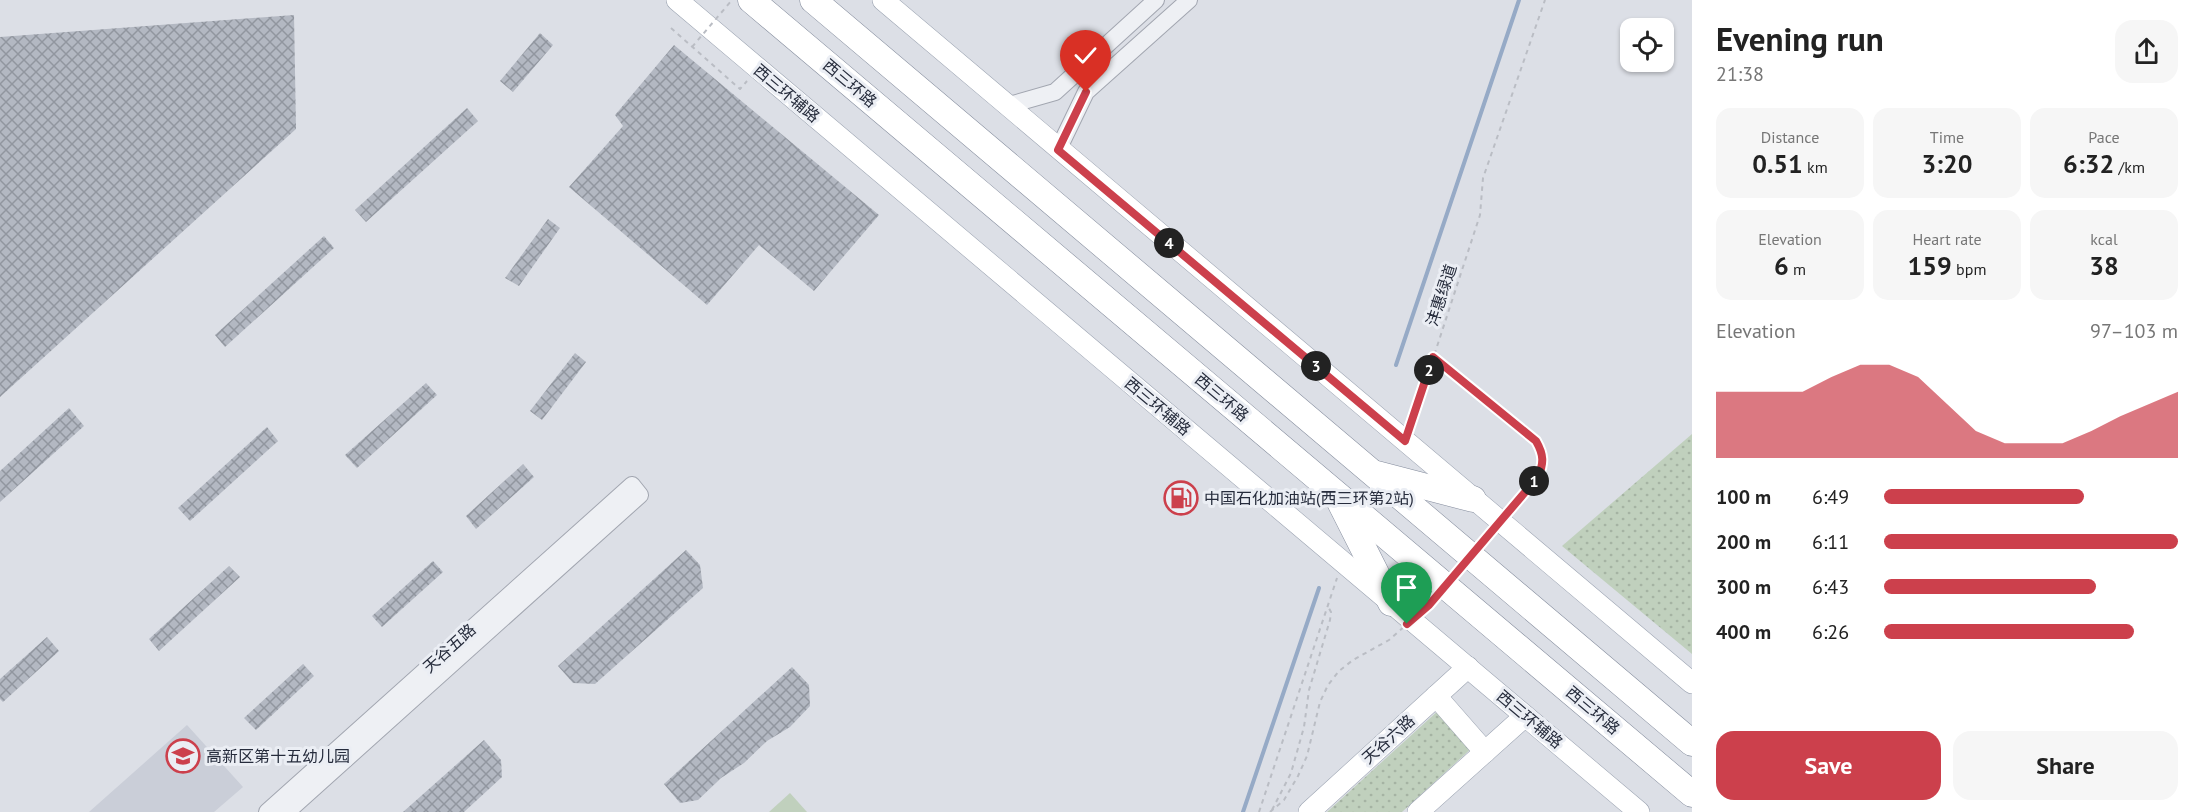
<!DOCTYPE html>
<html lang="en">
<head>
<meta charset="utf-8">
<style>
	body { margin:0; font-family:"PT Sans","Noto Sans SC",sans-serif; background:#f6f6f6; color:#222; height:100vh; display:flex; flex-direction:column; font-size:22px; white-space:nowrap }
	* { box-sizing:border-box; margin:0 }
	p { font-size:20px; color:#767676 }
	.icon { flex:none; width:33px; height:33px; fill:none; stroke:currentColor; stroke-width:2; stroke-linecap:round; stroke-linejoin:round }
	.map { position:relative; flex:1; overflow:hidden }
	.side { display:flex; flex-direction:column; background:#fff; width:510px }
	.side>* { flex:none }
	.buttons { position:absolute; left:1620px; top:18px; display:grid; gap:12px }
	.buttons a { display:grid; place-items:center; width:54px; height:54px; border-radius:12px; background:#fff; box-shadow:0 2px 4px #0004; font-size:30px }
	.pin { position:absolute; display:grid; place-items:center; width:51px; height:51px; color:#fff; margin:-62px -26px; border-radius:50% 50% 50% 0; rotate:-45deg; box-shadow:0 0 6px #0007 }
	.pin .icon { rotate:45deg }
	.km { position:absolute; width:30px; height:30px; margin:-15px; border-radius:50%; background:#222; color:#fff; font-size:16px; line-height:30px; text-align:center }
	.round { display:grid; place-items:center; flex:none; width:63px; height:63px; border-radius:18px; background:#f6f6f6 }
	.summary { display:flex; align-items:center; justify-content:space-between; height:102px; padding:0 24px }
	h1 { font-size:33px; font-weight:700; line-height:45px }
	.metrics { display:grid; grid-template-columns:repeat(3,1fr); gap:9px; height:102px; padding:6px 24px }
	.metrics div { display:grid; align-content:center; border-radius:15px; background:#f6f6f6; text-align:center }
	.metrics b { font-size:26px; font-weight:700 }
	.metrics small { font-size:16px; font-weight:400 }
	.metrics p { font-size:16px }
	.chart { height:168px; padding:12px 24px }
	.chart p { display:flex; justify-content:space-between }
	.chart svg { width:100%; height:108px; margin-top:6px; fill:#cc404c; opacity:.7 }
	.action { display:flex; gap:12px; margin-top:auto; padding:12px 24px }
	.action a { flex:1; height:69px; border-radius:18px; background:#cc404c; color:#fff; font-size:24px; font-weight:700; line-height:69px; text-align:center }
	.action a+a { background:#f6f6f6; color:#222 }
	ul { padding:0 24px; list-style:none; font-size:20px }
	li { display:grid; grid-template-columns:96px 72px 1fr; align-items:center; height:45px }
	li i { height:15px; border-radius:8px; background:#cc404c }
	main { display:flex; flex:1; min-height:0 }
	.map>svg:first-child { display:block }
	.built { fill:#caced8 }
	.green { fill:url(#green-dots) }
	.pitch { fill:#c0d0bd }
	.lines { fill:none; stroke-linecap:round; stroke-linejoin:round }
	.stream { stroke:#96aac6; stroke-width:4 }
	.building { fill:url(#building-cross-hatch) }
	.minor-casing { stroke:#a2a6b0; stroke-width:18 }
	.major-casing { stroke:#9ba3b1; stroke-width:22 }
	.highway-casing { stroke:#838b9c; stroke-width:27 }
	.path { stroke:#babdc4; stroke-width:2; stroke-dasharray:4.5 4.5; stroke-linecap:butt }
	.minor { stroke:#eef0f4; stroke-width:16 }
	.major { stroke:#fff; stroke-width:21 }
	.highway { stroke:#fff; stroke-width:26 }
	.path-bridge { stroke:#babdc4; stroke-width:2; stroke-dasharray:4.5 4.5; stroke-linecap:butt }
	.route-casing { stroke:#fff; stroke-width:12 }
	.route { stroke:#cc404c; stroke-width:8 }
	.labels { text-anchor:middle; stroke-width:6; stroke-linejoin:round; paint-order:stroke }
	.street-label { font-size:16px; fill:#262c3c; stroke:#ebeef4 }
	.poi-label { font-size:16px; fill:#262c3c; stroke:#ebeef4; text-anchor:start }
</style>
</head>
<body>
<main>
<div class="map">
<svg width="1692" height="812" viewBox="0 0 1692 812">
	<defs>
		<pattern id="green-dots" width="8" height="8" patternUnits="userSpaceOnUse" patternTransform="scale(1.5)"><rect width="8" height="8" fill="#c0d0bd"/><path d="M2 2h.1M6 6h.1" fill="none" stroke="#a5b3a3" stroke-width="1.8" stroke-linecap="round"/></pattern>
		<pattern id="building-cross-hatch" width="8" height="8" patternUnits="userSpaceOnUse" patternTransform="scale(1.5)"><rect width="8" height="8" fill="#b3b8c2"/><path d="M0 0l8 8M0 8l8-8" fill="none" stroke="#91969f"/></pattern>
	</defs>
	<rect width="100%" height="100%" fill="#dcdfe6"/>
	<path class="built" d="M187,725L243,787L214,812H89Z"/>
	<g class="green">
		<path d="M1692,434V654L1562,546Z"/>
		<path d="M1440,709L1474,746L1402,812H1327Z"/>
	</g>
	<path class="pitch" d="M790,793L807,812H769Z"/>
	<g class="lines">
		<g class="stream">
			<path d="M1396,365L1519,0"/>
			<path d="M1243,812L1319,588"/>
		</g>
	</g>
	<g class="building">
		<path d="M294,15L296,129L0,397V37Z"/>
		<path d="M540,33L553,45L513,92L500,81Z"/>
		<path d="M674,45L879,215L814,291L759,245L707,305L569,187L623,126L615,115Z"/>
		<path d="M467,108L478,121L366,222L355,210Z"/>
		<path d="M548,219L560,228L519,286L505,278Z"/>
		<path d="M324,236L334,248L225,347L215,335Z"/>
		<path d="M575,353L586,362L542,420L530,411Z"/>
		<path d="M426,383L437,395L357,468L345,455Z"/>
		<path d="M69,408L84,426L0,502V471Z"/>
		<path d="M267,427L278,441L190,521L178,508Z"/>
		<path d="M523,464L534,477L476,529L466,516Z"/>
		<path d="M686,550L700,565L703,588L595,684L573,683L558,666Z"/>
		<path d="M433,561L443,572L382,627L372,616Z"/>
		<path d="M229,566L240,577L159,651L149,639Z"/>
		<path d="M47,637L59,651L3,702L0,699V679Z"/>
		<path d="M303,664L314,676L256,730L244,718Z"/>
		<path d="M792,667L809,685L810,706L790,727L767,741L744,763L721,778L698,800L680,803L664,784Z"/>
		<path d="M484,740L501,760L502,777L464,812H403Z"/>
	</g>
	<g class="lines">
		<defs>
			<g id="minor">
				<path d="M1006,106L1055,92L1156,0"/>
				<path d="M1058,150L1086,92L1189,0"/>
				<path d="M267,812L632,485L640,495L287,812"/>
			</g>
			<g id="major">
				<path d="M677,0L1639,812"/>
				<path d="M883,0L1692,683"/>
				<path d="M1436,696L1485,752"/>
				<path d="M1309,812L1468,667"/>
				<path d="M1418,812L1525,716"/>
			</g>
			<g id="highway">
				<path d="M751,0L1692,794"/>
				<path d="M813,0L1692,743"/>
				<path d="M1377,474L1473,499"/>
				<path d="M1340,502L1391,603"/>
			</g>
		</defs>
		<use href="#minor" class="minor-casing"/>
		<use href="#major" class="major-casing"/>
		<use href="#highway" class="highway-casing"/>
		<g class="path">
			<path d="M671,28L740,89L747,81"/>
			<path d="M1412,423L1480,215L1483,178L1545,0"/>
			<path d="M1272,810L1291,773L1304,727L1309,690L1330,620L1331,612L1327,605"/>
			<path d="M1259,812L1337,578"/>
		</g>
		<use href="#minor" class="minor"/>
		<use href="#major" class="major"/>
		<use href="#highway" class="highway"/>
		<g class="path-bridge">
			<path d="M692,47L732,0"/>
			<path d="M1270,812L1284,800L1298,776L1307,756L1320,702L1328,685L1339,671L1353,660L1389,640L1429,605L1538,477C1545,463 1544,455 1536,441L1433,357"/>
		</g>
	</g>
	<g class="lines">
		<defs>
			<path id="route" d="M1086,92L1058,150L1405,441L1433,357L1536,441C1544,455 1544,463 1538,477L1429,605L1407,624"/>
		</defs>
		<use href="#route" class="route-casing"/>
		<use href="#route" class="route"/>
	</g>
	<defs>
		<symbol id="fuel-ring" viewBox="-11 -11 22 22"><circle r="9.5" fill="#ebeef4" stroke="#cc404c" stroke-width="1.5"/><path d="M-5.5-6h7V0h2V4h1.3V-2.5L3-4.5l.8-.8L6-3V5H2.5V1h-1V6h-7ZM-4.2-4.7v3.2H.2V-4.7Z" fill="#cc404c"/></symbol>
		<symbol id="school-ring" viewBox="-11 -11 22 22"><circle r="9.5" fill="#ebeef4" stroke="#cc404c" stroke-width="1.5"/><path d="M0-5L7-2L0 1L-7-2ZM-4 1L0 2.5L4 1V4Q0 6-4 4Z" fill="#cc404c"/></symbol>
	</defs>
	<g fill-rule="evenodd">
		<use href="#fuel-ring" x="1162" y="479" width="38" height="38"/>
		<use href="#school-ring" x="164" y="737" width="38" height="38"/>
	</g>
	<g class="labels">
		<g class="street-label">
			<text transform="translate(850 83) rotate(40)" y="6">西三环路</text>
			<text transform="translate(787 93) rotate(40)" y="6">西三环辅路</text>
			<text transform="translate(1441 295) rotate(-72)" y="6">沣惠绿道</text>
			<text transform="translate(1222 397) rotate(40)" y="6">西三环路</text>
			<text transform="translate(1158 406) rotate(40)" y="6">西三环辅路</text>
			<text transform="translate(449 648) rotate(-42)" y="6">天谷五路</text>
			<text transform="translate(1593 710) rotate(40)" y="6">西三环路</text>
			<text transform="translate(1530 719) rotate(40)" y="6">西三环辅路</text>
			<text transform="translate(1388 739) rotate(-42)" y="6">天谷六路</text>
		</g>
		<g class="poi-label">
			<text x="1204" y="504">中国石化加油站(西三环第2站)</text>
			<text x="206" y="762">高新区第十五幼儿园</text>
		</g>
	</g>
</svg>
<div class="buttons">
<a><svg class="icon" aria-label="locate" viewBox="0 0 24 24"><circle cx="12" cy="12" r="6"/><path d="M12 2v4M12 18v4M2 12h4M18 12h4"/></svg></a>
</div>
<div class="pin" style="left:1407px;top:624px;background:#1e9e55"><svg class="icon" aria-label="arrive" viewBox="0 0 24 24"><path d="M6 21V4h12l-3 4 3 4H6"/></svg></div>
<div class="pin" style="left:1086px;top:92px;background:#d93025"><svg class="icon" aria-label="check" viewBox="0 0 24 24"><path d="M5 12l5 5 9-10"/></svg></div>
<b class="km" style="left:1534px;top:481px">1</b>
<b class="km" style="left:1429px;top:370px">2</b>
<b class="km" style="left:1316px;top:366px">3</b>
<b class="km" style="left:1169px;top:243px">4</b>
</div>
<section class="side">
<div class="summary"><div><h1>Evening run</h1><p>21:38</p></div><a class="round"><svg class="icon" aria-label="share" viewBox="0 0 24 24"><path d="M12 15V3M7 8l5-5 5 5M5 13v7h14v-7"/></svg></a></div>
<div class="metrics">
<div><p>Distance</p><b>0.51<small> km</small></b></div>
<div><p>Time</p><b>3:20</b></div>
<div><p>Pace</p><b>6:32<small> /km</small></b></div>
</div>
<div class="metrics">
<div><p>Elevation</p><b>6<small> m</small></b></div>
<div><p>Heart rate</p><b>159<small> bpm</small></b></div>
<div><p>kcal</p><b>38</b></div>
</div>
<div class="chart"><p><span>Elevation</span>97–103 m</p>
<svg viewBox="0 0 160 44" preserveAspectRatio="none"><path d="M0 44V17L10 17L20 17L30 17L40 11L50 6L60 6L70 11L80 22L90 33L100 38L110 38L120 38L130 33L140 27L150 22L160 17V44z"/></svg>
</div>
<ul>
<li><b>100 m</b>6:49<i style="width:68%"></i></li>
<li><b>200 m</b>6:11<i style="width:100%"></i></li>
<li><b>300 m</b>6:43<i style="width:72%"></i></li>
<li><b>400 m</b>6:26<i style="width:85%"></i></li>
</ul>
<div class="action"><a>Save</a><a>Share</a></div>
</section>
</main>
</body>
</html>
